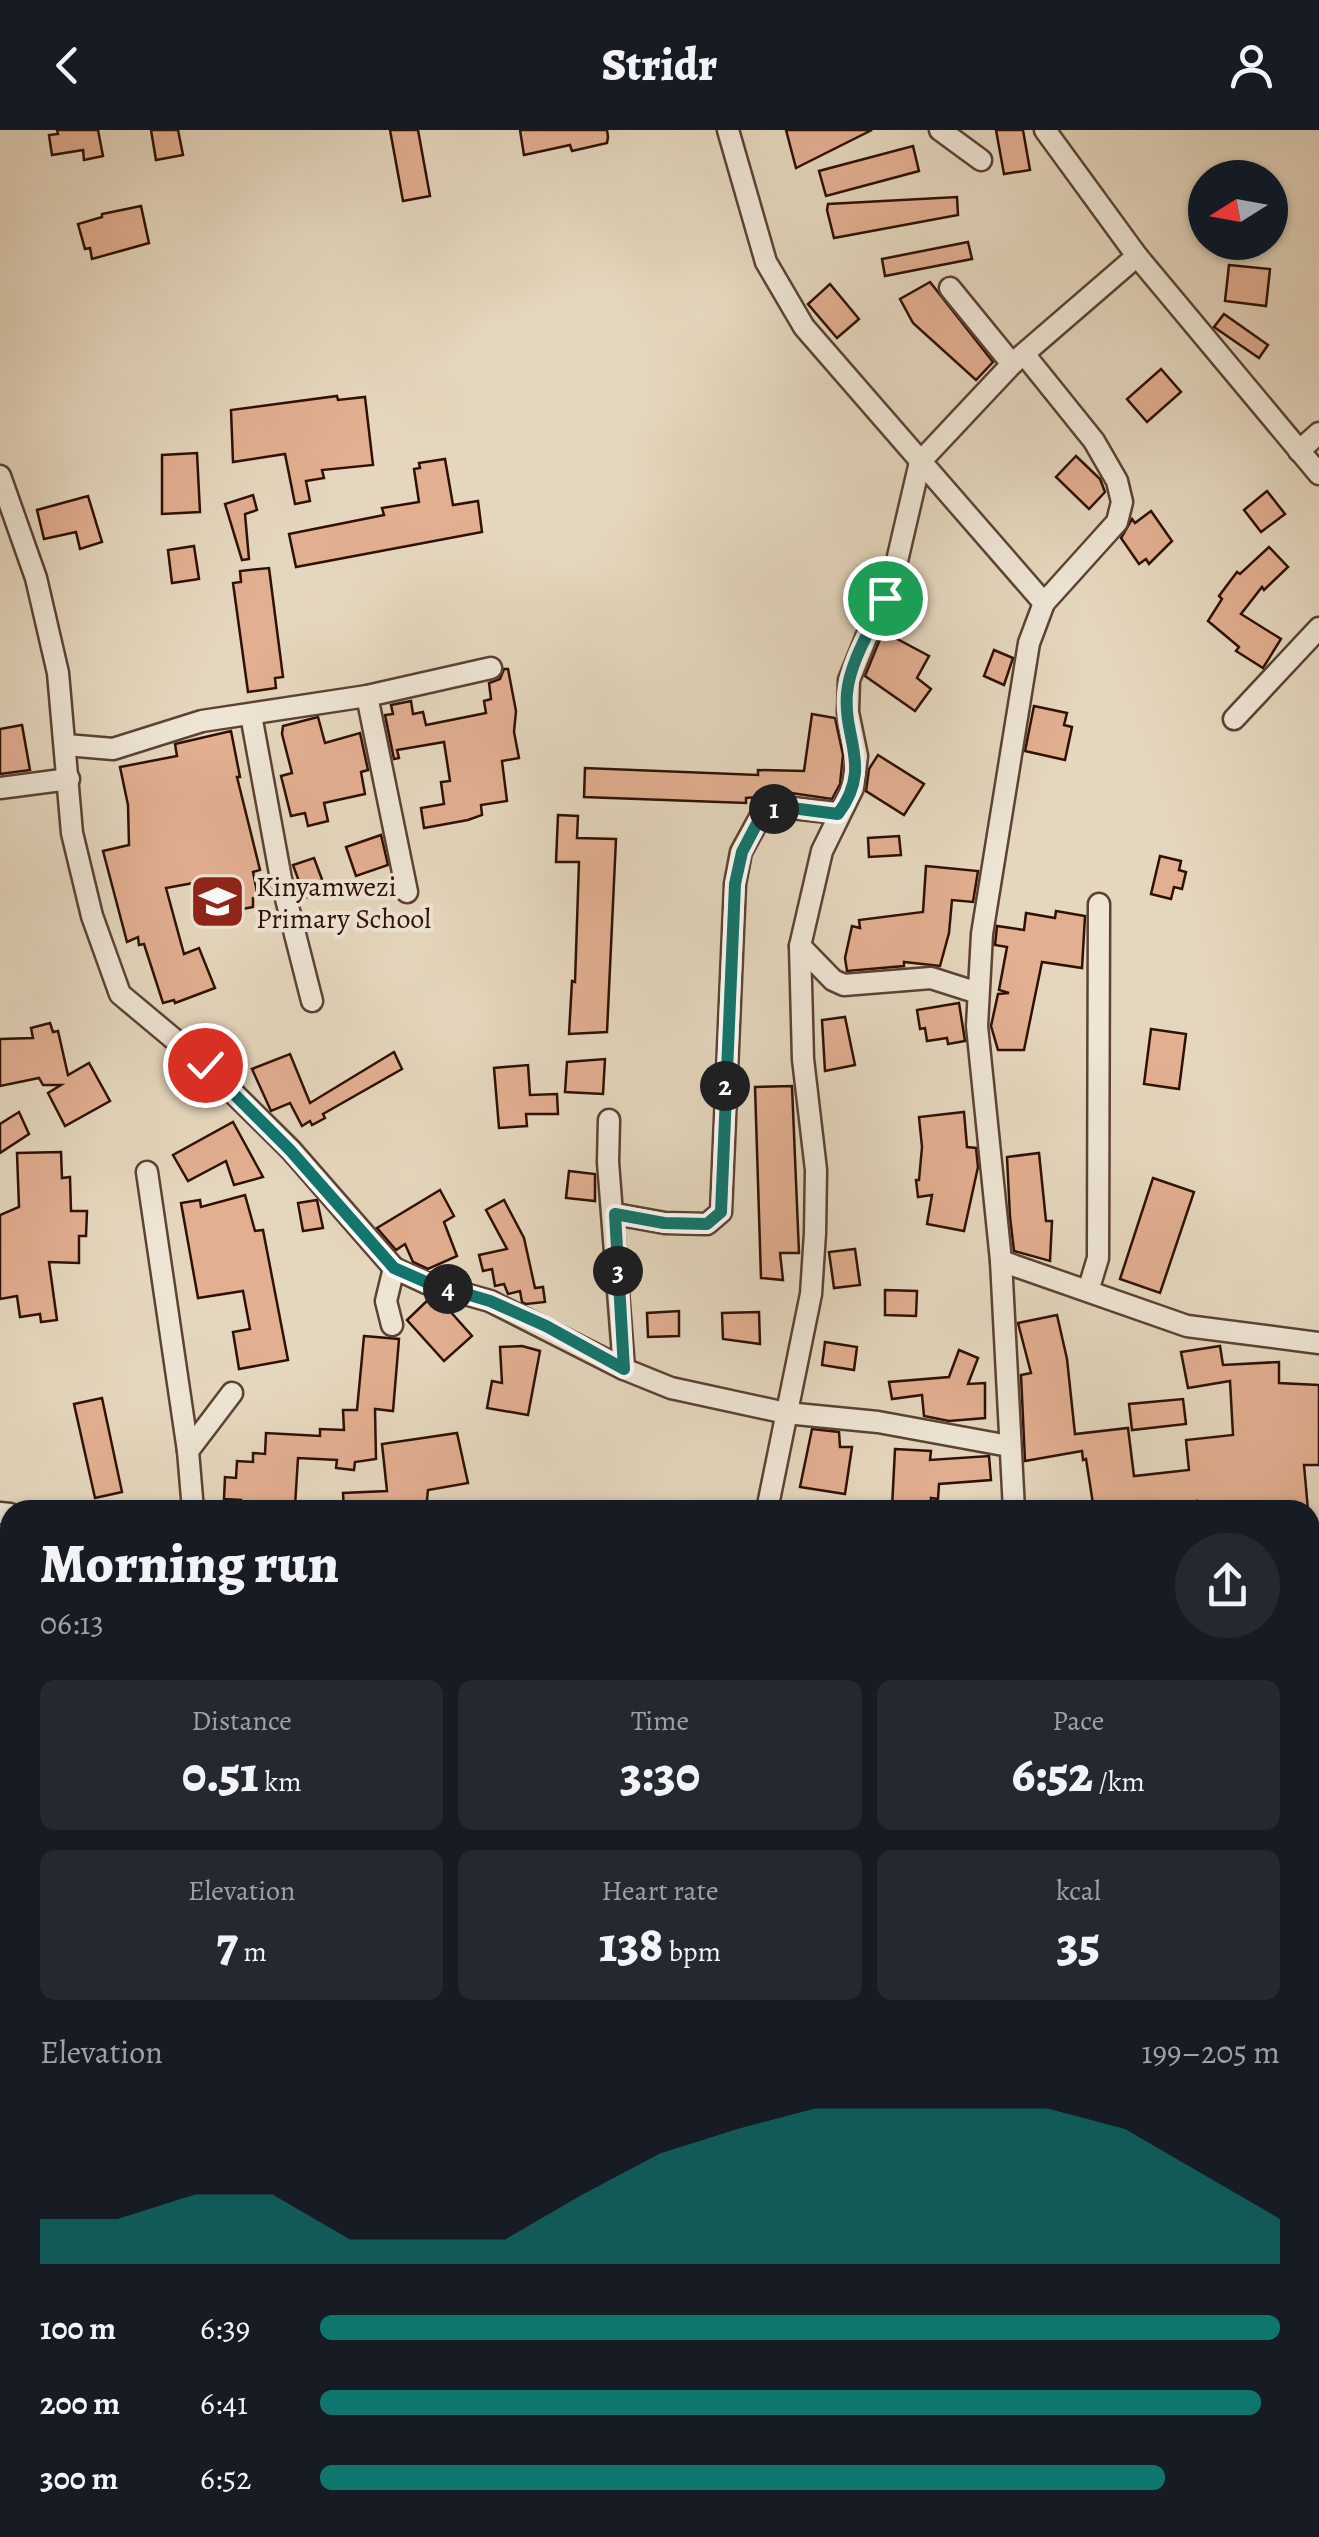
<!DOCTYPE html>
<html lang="en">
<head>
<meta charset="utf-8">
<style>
	body { margin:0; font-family:Alegreya,serif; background:#242831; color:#f1f3f6; height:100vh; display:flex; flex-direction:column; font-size:38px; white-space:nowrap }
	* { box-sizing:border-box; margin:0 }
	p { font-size:32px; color:#9ea1a6 }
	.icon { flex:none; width:55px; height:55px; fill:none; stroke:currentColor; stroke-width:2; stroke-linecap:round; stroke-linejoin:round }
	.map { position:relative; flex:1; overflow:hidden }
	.drawer { position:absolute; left:0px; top:1370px; width:1320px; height:1038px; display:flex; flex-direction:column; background:#171b24; border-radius:30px 30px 0 0; box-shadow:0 2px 8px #0004 }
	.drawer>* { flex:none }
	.needle { width:65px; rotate:259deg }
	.tools { position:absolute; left:1188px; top:30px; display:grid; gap:20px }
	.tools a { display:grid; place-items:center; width:100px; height:100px; border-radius:50%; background:#171b24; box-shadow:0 2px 8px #0004; font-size:50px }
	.pin { position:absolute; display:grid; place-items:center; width:85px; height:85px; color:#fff; margin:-42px; border:5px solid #fff; border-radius:50%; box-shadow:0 2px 10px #0007 }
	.km { position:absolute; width:50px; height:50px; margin:-25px; border-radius:50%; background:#222; color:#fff; font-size:28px; line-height:50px; text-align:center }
	.round { display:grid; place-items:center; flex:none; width:105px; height:105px; border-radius:52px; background:#242831 }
	.summary { display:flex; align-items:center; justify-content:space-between; height:170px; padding:0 40px }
	h1 { font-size:55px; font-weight:800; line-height:75px }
	.figures { display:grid; grid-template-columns:repeat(3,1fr); gap:15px; height:170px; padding:10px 40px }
	.figures div { display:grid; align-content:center; border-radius:15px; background:#242831; text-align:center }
	.figures b { font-size:50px; font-weight:800 }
	.figures small { font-size:28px; font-weight:400 }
	.figures p { font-size:28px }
	.chart { height:280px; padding:20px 40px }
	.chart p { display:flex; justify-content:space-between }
	.chart svg { width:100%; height:180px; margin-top:10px; fill:#0f766e; opacity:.7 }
	ul { padding:0 40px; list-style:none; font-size:32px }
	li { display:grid; grid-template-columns:160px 120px 1fr; align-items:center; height:75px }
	li i { height:25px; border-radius:12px; background:#0f766e }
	header { display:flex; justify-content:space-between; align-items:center; height:130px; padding:0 40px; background:#171b24; font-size:45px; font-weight:800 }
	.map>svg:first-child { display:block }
	.building { fill:#e2af91; stroke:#2f1005; stroke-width:2.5 }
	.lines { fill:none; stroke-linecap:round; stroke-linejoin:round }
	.street-casing { stroke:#5c4233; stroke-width:25 }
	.street { stroke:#eee5d5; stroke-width:20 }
	.route-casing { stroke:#fff; stroke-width:20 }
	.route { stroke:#0f766e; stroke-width:12 }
	.labels { text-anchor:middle; stroke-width:8; stroke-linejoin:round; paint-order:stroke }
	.poi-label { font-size:28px; fill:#2f1005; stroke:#eee5d5; text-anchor:start }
</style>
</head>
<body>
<header><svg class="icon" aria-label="back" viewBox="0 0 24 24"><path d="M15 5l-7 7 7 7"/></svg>Stridr<svg class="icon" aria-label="person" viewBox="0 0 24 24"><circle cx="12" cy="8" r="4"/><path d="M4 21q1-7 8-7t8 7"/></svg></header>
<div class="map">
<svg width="1319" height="2407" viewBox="0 0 1319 2407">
	<rect width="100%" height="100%" fill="#e5d7be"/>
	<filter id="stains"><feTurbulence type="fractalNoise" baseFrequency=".002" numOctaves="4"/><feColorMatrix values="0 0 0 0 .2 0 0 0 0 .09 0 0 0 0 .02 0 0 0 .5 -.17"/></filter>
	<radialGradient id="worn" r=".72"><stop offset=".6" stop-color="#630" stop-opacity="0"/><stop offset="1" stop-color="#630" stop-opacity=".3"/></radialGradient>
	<g class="building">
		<path d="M57,0H98L103,26L84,30L83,20L52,25L49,5L58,4Z"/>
		<path d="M151,0H178L183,25L156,30Z"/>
		<path d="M390,0H418L430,66L403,71Z"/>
		<path d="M520,0H607L608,7L607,13L572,21L570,15L524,25Z"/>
		<path d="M786,0H872L796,38Z"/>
		<path d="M996,0H1023L1030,40L1004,44Z"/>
		<path d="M913,16L919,41L826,66L819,41Z"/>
		<path d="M957,67L958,85L834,108L827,80L828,74Z"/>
		<path d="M141,76L149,113L92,129L90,118L85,119L78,94L102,87V84Z"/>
		<path d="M968,112L972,129L885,146L882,129Z"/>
		<path d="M1229,135L1270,139L1266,176L1225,171Z"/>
		<path d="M930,152L993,232L976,250L913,193L900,169Z"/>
		<path d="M830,154L859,189L837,208L808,174Z"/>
		<path d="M1224,184L1268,215L1259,228L1214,197Z"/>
		<path d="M1161,239L1181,262L1147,292L1127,269Z"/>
		<path d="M337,266L338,270L365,267L373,335L322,340L324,348L306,351L310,371L295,374L285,324L233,332L231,280Z"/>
		<path d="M197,323L200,382L162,384V325Z"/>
		<path d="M1076,326L1100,349L1105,362L1089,379L1056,347Z"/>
		<path d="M445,329L453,375L478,371L482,402L296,437L289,404L384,385L382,378L419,372L414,339L420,338L419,333Z"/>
		<path d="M1267,361L1285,384L1261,402L1244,380Z"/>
		<path d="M253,365L257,380L245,384L249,429L242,430L225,374Z"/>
		<path d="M88,366L102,412L80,419L76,402L44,409L37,380Z"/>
		<path d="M1151,381L1172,411L1149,434L1146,429L1139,434L1121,408L1132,389L1135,393Z"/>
		<path d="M194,416L199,449L172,453L168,420Z"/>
		<path d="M1269,417L1288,437L1264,460L1262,457L1241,484L1281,509L1263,538L1236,521L1239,517L1208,491L1222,469L1219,466L1237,442L1240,444Z"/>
		<path d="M269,438L283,547L275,548L276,558L248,562L233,453L241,452L240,441Z"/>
		<path d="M889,487L895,489L888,504L929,526L917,548L931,559L915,581L865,546Z"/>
		<path d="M994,520L1013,528L1004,555L984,546Z"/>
		<path d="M504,539H508L516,581L514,602L519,628L502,631L507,671L481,675L482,685L468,690L424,698L421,678L444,674L441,652L450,651L444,612L397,620L399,628L394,629L385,585L393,584L391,575L411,571L413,584L423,582L426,595L486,583L484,571L491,569L489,553L500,549Z"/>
		<path d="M1034,576L1067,583L1064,595L1072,597L1065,630L1025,621Z"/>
		<path d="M812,584L835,588L843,625L840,654L832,669L784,662V665L746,668V673L584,667L585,638L758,645V640L804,641Z"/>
		<path d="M318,587L325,613L360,603L368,640L361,642L365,664L324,673L328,691L308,696L305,683L291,686L281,646L292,643L282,604L283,596Z"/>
		<path d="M22,595L30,640L0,644V599Z"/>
		<path d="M231,601L240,647H237L260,740L253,742L258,767L253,768V777L206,786L199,752L166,758L184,824L199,818L215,858L175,873L174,870L163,873L144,814L139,815L138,807L127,812L103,721L129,715L128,675L120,637L177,626L175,614Z"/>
		<path d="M878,625L924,654L904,685L866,661L869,639Z"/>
		<path d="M558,685L578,686L577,708L616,709L607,902L569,904L572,851L575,852L579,732H556Z"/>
		<path d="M381,705L388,735L356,746L346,717Z"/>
		<path d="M899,706L901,725L869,727L868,708Z"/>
		<path d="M1160,726L1181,731L1179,740L1186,742L1182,759L1174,757L1171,769L1151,764Z"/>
		<path d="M314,728L326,760L305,768L293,735Z"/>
		<path d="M926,736L978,741L973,772L952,770L949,803L940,836L904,832V836L847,841L845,828L852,796L860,798L859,790L923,782Z"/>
		<path d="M1056,781L1085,786L1082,838L1042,832L1024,920H998L991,896L998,864L1009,863L999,860L1007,817L995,815L997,796L1024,800L1026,783L1055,788Z"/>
		<path d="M959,873L965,911L948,914L947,908L927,911L925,898L920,899L917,880Z"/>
		<path d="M845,887L855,935L825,941L822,890Z"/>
		<path d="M50,893L53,902L58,901L68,945L89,933L110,971L65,996L48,963L61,955H43L39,948L0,956V909L33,908L31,898Z"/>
		<path d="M1151,899L1186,904L1179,959L1144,954Z"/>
		<path d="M394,922L402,939L323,984L325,988L312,995L310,991L302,996L290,973L271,981L252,939L290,924L310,973Z"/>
		<path d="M605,929L603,964L565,962L567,932Z"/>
		<path d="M528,935L530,965L557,964L558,984H526L527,996L499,998L494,938Z"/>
		<path d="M792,956L799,1123H780L783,1150L761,1148L755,957Z"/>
		<path d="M19,982L29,1004L0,1023V994Z"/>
		<path d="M964,982L967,1017L976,1018L978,1037L964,1101L927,1094L932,1065L918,1067L916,1050H919L922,1017L919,987Z"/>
		<path d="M233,992L263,1047L234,1055L226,1031L188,1051L173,1025Z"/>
		<path d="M61,1022L62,1048L70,1047L71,1081H87L86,1106H79V1133L49,1132L57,1190L41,1192L40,1184L20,1187L17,1166L0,1169V1085L19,1077L17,1023Z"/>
		<path d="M1039,1023L1046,1091H1052L1050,1131L1014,1121L1010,1087L1007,1027Z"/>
		<path d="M569,1041L595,1044V1071L566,1068Z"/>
		<path d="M1153,1048L1194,1062L1160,1163L1120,1149Z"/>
		<path d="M440,1060L454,1086L444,1092L457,1126L428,1139L413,1132L405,1114L396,1120L377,1098Z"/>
		<path d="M245,1065L255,1101L263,1100L288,1230L239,1239L233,1202L250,1199L243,1161L198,1168L181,1073L200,1070L201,1077Z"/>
		<path d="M317,1070L323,1098L303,1101L298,1073Z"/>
		<path d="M504,1070L524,1108L535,1158L543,1157L545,1172L526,1174L522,1172L520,1161L508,1164L504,1154L495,1156L492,1139L483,1141L479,1125L507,1119L486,1080Z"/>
		<path d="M855,1119L860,1155L834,1158L829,1122Z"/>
		<path d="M885,1160L917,1161L916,1186L885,1185Z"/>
		<path d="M430,1168L441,1171L472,1206L444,1231L407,1190Z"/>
		<path d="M679,1181V1206L648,1207L647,1183Z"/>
		<path d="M759,1182L760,1214L723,1209L722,1183Z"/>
		<path d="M1057,1185L1067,1229L1075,1304L1128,1298L1134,1346L1189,1340L1186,1310L1233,1305L1230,1251L1188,1258L1181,1222L1220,1216L1223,1235L1279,1232V1253L1319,1255V1335H1304L1308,1380H1199L1197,1371L1132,1380H1094L1086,1329L1083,1330L1082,1321L1025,1331L1021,1245L1031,1243L1018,1193Z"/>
		<path d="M364,1206L399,1209L393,1281L375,1279L376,1329L355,1332L354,1340L336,1338L337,1330L298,1328L295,1376L241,1380V1370L224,1369L225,1347L236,1348L237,1331L253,1332V1323L265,1324L266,1303L320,1306V1299L344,1300L343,1280H357Z"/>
		<path d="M825,1212L857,1217L854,1240L822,1235Z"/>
		<path d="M522,1216L540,1221L528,1285L487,1278L492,1251L502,1253L500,1217Z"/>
		<path d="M959,1220L978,1228L968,1254L985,1253V1288L949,1291L924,1286L922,1265L892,1269L889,1252L949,1247Z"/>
		<path d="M102,1268L122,1362L95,1368L74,1274Z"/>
		<path d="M1183,1269L1186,1294L1132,1300L1129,1274Z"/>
		<path d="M812,1299L839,1302L840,1317H852L845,1364L800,1357Z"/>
		<path d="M457,1303L468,1353L428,1360L426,1380H344L343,1363L387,1361L382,1314Z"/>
		<path d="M895,1319L931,1321L930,1330L989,1326L991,1350L939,1354L938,1369L931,1368L930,1379L892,1378Z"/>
	</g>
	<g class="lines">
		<defs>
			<g id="street">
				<path d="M728,0L766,132L804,197L1044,473"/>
				<path d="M940,0L981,30"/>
				<path d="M1045,0L1137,126L1319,344"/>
				<path d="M950,158L1012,234"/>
				<path d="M1299,321L1319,303"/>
				<path d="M0,346L36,448L58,543L72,703L92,786L120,864L205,935L291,1020L394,1138L426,1153L490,1171L624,1239L671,1258L786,1283L878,1292L1009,1316"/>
				<path d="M367,566L407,762"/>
				<path d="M251,585L281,749L312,871"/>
				<path d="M1234,589L1319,498"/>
				<path d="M66,615L113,619L202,591L367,566L491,538"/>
				<path d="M0,658L69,649"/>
				<path d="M800,816L833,850L844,855L931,848L978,863"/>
				<path d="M609,990L608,1032L624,1239"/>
				<path d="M147,1042L188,1321"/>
				<path d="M615,1084L665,1093L707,1094L721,1082L735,754L741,722L764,680L792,678L837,683"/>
				<path d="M1001,1131L1187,1196L1319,1213"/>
				<path d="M1088,1161L1098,1128L1099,774"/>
				<path d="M392,1195L386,1171L394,1138"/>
				<path d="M193,1380L188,1321L232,1263"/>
				<path d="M767,1380L811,1164L815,1103L816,1040L803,929L800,816L822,721L853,658L857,626L848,582L849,550L897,431L920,332L1012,234L1137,126"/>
				<path d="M1014,1380L1001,1131L977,896L982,804L1029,513L1044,473L1117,392L1122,372L1117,351L1094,311L1024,224"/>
				<path d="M0,1383L10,1384"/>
				<path d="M1310,1595L1319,1593"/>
				<path d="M0,1685L10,1686"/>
				<path d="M1310,1750L1319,1748"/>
				<path d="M1310,1887H1319"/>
				<path d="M1310,2178L1319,2177"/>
				<path d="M1310,2360L1319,2374"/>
				<path d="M825,2398L826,2407"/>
				<path d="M1116,2398L1117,2407"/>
			</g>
		</defs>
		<use href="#street" class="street-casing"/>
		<use href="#street" class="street"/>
	</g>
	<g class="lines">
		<defs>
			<path id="route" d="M205,935L290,1020L394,1138L426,1152L490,1171L546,1196L624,1239L615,1084L664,1093L707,1094L721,1082L735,754L742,722L764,680L792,678L838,684C873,637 843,610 847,563C850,531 872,497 885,468"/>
		</defs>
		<use href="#route" class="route-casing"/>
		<use href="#route" class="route"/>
	</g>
	<defs>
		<symbol id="school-square" viewBox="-11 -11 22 22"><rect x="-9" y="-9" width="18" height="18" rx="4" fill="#8f2418" stroke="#eee5d5"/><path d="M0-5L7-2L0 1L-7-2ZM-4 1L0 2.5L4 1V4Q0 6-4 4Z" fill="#fff"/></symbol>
	</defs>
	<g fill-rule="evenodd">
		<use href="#school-square" x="186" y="740" width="63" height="63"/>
	</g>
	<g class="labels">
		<g class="poi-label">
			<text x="256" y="766">Kinyamwezi<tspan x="256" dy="32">Primary School</tspan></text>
		</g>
	</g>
	<rect width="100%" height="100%" filter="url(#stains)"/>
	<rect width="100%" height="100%" fill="url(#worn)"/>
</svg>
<div class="tools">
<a><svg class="needle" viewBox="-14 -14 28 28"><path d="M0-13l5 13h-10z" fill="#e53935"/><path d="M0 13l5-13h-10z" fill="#9ea1a6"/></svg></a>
</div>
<div class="pin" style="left:885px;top:468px;background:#1e9e55"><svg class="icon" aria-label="arrive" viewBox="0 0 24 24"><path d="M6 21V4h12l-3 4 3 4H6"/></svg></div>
<div class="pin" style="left:205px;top:935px;background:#d93025"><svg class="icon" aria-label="check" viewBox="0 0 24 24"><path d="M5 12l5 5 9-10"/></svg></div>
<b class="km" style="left:774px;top:679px">1</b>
<b class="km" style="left:725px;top:956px">2</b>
<b class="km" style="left:618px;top:1141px">3</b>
<b class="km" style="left:448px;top:1159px">4</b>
<section class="drawer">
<div class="summary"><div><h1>Morning run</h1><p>06:13</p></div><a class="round"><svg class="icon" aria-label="share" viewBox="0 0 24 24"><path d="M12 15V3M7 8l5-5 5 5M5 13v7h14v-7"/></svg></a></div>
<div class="figures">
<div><p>Distance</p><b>0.51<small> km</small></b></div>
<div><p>Time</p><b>3:30</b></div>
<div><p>Pace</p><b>6:52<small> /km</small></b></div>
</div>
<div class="figures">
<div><p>Elevation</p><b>7<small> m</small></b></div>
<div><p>Heart rate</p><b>138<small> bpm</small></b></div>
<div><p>kcal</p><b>35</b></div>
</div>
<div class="chart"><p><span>Elevation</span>199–205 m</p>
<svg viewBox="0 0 160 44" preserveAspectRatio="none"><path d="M0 44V33L10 33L20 27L30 27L40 38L50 38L60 38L70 27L80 17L90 11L100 6L110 6L120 6L130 6L140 11L150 22L160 33V44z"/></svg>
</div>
<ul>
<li><b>100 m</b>6:39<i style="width:100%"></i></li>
<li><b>200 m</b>6:41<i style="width:98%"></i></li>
<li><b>300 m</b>6:52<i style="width:88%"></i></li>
</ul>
</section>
</div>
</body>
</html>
